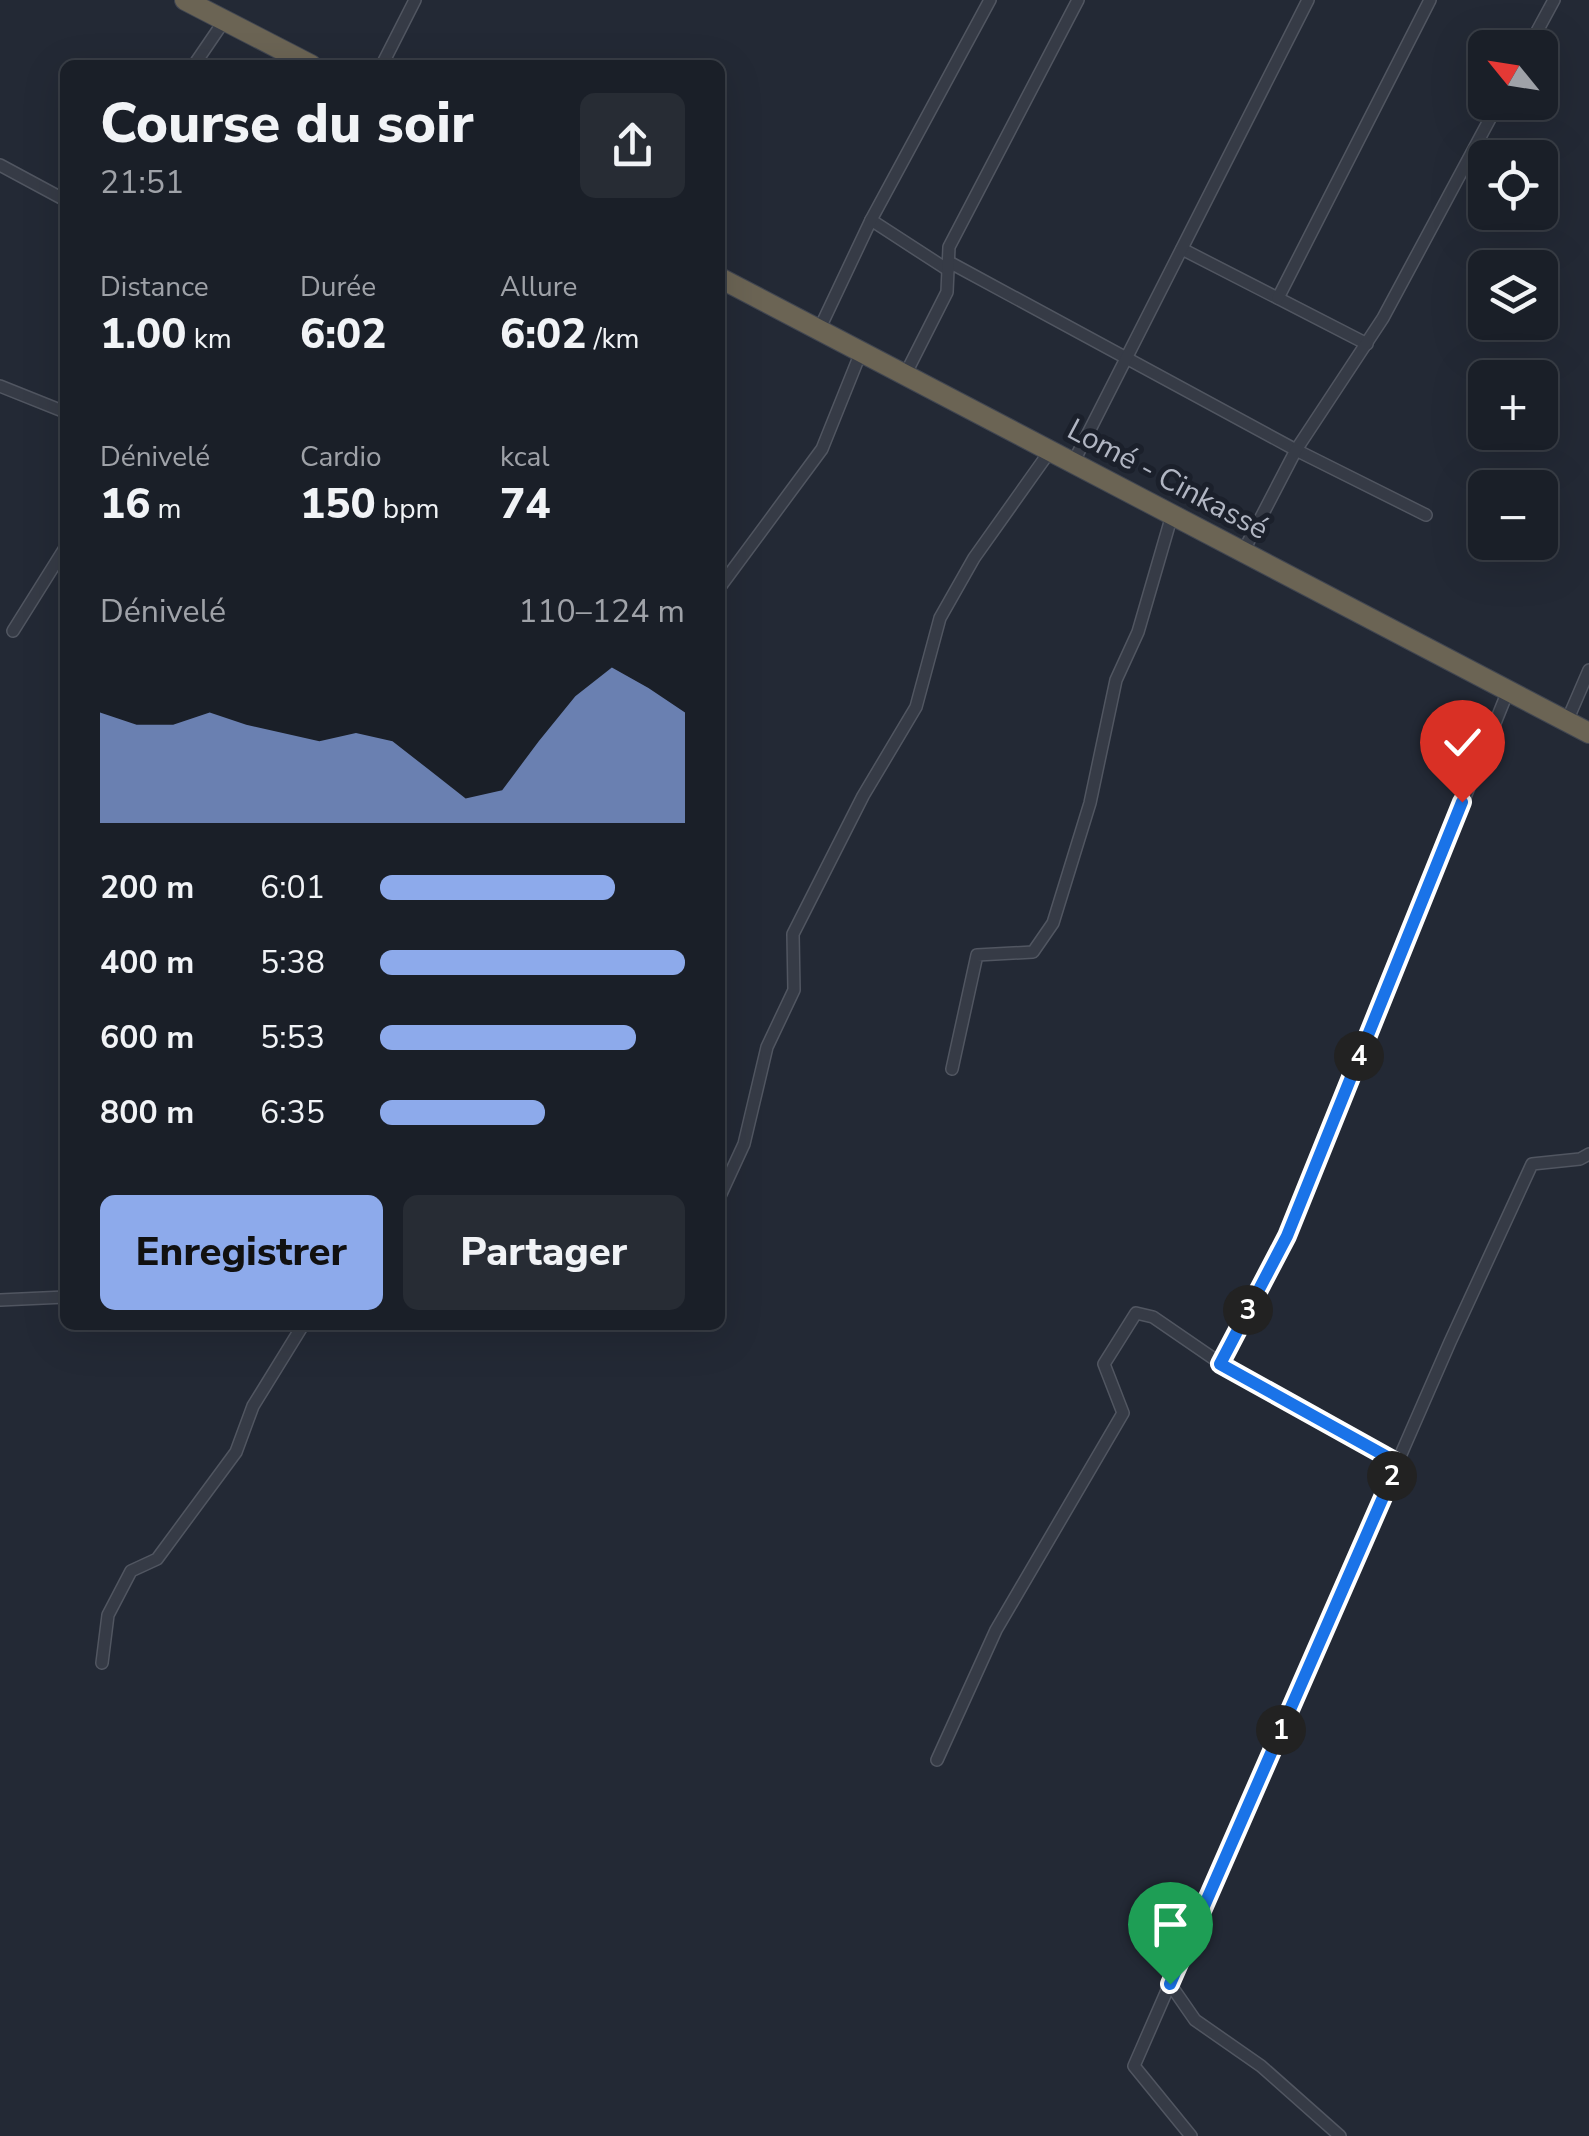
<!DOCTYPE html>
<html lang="fr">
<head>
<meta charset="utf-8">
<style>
	body { margin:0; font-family:"Nunito Sans",sans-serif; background:#272c34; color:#f1f3f6; height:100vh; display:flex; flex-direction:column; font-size:38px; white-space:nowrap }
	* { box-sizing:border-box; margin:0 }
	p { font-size:32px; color:#9fa2a8 }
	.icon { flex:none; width:55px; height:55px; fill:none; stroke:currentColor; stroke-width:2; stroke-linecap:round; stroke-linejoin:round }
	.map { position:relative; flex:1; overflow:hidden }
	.sheet { position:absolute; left:60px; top:60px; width:665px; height:1270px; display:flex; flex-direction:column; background:#1a1f28; border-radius:15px; box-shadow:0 10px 40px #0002,0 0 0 2px #383d45 }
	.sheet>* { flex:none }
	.needle { width:65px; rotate:300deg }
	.controls { position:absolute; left:1468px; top:30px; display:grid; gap:20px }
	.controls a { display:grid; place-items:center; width:90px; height:90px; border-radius:15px; background:#1a1f28; box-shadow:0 10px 40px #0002,0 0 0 2px #383d45; font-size:50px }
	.pin { position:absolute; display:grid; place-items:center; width:85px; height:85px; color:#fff; margin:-102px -42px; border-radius:50% 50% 50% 0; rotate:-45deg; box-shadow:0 0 10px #0007 }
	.pin .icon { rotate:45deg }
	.km { position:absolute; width:50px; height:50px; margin:-25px; border-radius:50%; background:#222; color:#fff; font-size:28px; line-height:50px; text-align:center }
	.round { display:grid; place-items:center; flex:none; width:105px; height:105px; border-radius:15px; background:#272c34 }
	.summary { display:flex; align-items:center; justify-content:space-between; height:170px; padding:0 40px }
	h1 { font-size:55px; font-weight:800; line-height:75px }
	.figures { display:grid; grid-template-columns:repeat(3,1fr); gap:15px; height:170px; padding:10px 40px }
	.figures div { display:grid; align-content:center }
	.figures b { font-size:42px; font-weight:800 }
	.figures small { font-size:28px; font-weight:400 }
	.figures p { font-size:28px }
	.chart { height:280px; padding:20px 40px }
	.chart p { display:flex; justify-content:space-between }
	.chart svg { width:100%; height:180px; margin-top:10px; fill:#8daaeb; opacity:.7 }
	.button { display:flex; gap:20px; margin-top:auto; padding:20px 40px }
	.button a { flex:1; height:115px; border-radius:15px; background:#8daaeb; color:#111; font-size:40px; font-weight:800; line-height:115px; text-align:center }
	.button a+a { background:#272c34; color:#f1f3f6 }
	ul { padding:0 40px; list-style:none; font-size:32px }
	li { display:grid; grid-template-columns:160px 120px 1fr; align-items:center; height:75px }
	li i { height:25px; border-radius:12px; background:#8daaeb }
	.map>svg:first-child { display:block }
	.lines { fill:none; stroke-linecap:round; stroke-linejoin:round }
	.street-casing { stroke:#515661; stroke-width:14 }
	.highway-casing { stroke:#414651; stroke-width:22 }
	.street { stroke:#363b46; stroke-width:11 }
	.highway { stroke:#6b6454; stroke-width:20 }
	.route-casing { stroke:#fff; stroke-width:20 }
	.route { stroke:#1a73e8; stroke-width:12 }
	.labels { text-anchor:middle; stroke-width:10; stroke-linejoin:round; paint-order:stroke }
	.street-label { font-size:30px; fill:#b1b6c3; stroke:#1b202b }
</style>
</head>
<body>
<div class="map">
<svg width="1589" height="2136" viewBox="0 0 1589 2136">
	<rect width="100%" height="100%" fill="#232935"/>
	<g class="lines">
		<defs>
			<g id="street">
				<path d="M1528,48L1554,0"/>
				<path d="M194,65L224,21"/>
				<path d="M382,65L415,0"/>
				<path d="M0,165L65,200"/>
				<path d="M871,220L948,270"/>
				<path d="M1182,249L1367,344"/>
				<path d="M949,262L1296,450L1426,515"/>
				<path d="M1278,298L1430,0"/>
				<path d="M819,330L871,220L990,0"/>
				<path d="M905,375L947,292L949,247L1078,0"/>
				<path d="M0,386L65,412"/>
				<path d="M1073,463L1308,0"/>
				<path d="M1243,552L1296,450L1383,318L1499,102"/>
				<path d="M720,587L822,449L861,352"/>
				<path d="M13,631L65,548"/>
				<path d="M1567,721L1589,670"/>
				<path d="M952,1069L977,955L1033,952L1053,923L1090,803L1116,680L1138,632L1172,515"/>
				<path d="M720,1196L744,1144L767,1047L794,990L793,934L863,796L916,707L940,618L974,558L1050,451"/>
				<path d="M0,1300L65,1297"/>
				<path d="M1220,1363L1398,1463"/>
				<path d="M102,1663L108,1615L131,1571L157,1559L236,1452L253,1406L303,1325"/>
				<path d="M937,1760L996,1630L1123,1413L1104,1364L1136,1313L1153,1317L1220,1363L1287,1236L1508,691"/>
				<path d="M1170,1984L1195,2020L1261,2066L1340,2136"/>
				<path d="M1191,2136L1134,2066L1450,1342L1532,1164L1580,1159L1589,1154"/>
			</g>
			<g id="highway">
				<path d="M185,0L311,65"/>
				<path d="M720,278L1589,733"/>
			</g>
		</defs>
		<use href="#street" class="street-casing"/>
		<use href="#highway" class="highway-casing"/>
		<use href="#street" class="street"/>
		<use href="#highway" class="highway"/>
	</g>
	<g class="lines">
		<defs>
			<path id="route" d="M1170,1984L1398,1463L1220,1364L1287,1236L1462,802"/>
		</defs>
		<use href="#route" class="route-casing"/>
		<use href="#route" class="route"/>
	</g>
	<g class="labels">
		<g class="street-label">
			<text transform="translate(1168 479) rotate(28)" y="10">Lomé - Cinkassé</text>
		</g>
	</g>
</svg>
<div class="controls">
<a><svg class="needle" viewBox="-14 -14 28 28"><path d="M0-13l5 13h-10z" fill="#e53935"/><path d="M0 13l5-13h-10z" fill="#9fa2a8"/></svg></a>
<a><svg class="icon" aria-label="locate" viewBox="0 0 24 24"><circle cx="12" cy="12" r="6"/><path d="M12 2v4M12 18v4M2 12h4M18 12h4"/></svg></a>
<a><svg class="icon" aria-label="layers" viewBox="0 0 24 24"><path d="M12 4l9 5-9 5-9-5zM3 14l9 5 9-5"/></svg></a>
<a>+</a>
<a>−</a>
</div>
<div class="pin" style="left:1170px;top:1984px;background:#1e9e55"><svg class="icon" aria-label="arrive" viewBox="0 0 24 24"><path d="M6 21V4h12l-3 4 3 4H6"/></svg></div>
<div class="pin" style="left:1462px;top:802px;background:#d93025"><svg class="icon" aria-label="check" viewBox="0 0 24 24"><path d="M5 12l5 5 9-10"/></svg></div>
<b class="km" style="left:1281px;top:1730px">1</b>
<b class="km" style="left:1392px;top:1476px">2</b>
<b class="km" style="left:1248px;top:1310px">3</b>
<b class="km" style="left:1359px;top:1056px">4</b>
<section class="sheet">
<div class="summary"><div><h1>Course du soir</h1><p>21:51</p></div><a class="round"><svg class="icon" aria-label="share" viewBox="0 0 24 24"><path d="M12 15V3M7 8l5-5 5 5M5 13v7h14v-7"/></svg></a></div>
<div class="figures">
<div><p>Distance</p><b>1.00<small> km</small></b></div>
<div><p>Durée</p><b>6:02</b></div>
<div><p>Allure</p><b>6:02<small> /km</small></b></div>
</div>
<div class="figures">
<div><p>Dénivelé</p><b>16<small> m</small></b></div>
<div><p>Cardio</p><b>150<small> bpm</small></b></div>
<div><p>kcal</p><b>74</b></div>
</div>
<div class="chart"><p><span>Dénivelé</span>110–124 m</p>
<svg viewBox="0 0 160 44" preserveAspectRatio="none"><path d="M0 44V17L10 20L20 20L30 17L40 20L50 22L60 24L70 22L80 24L90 31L100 38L110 36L120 24L130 13L140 6L150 11L160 17V44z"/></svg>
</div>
<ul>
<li><b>200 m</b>6:01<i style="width:77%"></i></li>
<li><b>400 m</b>5:38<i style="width:100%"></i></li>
<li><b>600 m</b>5:53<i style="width:84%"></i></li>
<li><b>800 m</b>6:35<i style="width:54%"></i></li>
</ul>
<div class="button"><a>Enregistrer</a><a>Partager</a></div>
</section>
</div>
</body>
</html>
